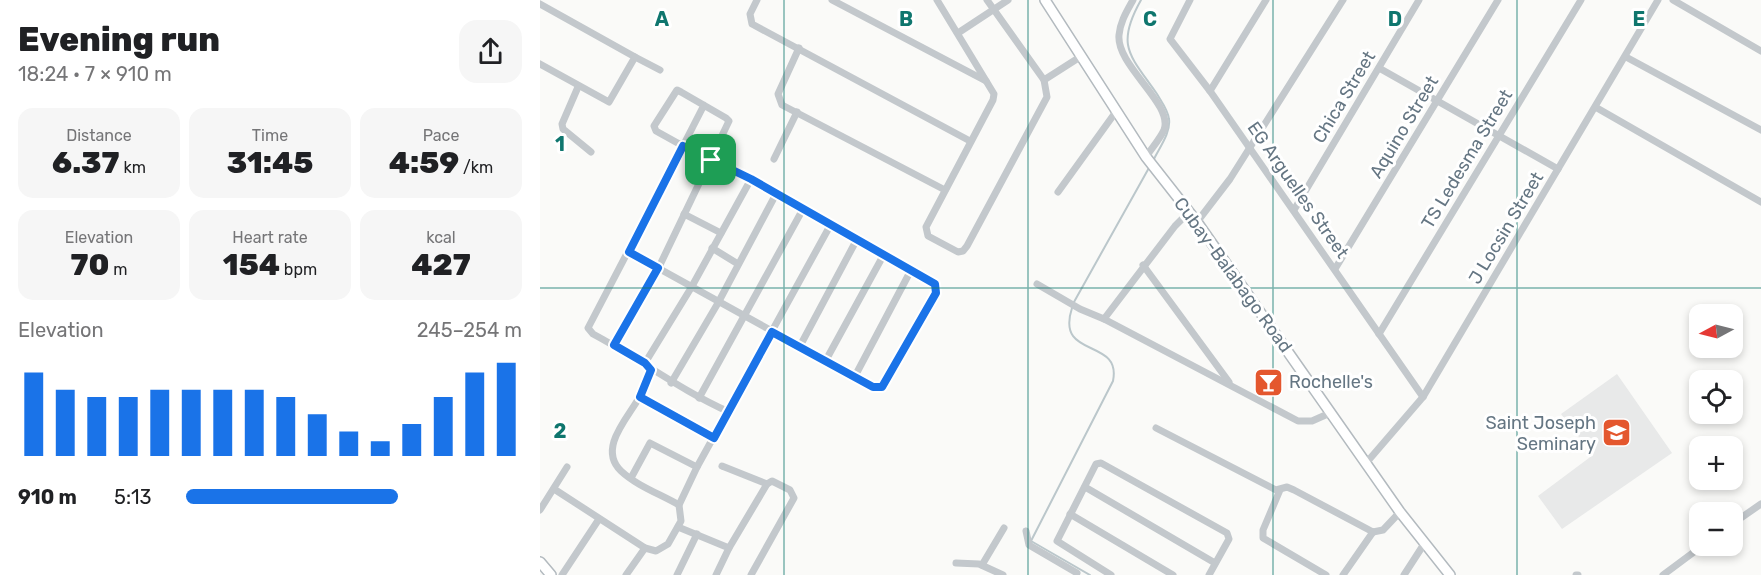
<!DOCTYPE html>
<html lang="en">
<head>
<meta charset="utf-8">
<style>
	body { margin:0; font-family:Rubik,sans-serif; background:#f6f6f6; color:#202124; height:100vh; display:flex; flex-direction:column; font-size:22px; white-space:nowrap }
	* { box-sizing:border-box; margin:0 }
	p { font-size:20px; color:#757577 }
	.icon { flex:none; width:33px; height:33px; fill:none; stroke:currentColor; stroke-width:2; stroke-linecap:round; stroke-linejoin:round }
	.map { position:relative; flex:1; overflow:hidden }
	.details { display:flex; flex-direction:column; background:#fff; width:540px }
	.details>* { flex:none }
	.needle { width:39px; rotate:263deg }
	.buttons { position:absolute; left:1149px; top:304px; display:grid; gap:12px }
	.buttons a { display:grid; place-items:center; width:54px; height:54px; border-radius:12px; background:#fff; box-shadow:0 3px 9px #0003; font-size:30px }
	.pin { position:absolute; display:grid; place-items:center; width:51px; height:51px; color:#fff; margin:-26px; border-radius:12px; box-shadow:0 3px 9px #0006 }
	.round { display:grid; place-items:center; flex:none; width:63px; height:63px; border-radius:18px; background:#f6f6f6 }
	.overview { display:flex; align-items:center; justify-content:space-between; height:102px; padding:0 18px }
	h1 { font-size:33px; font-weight:800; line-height:45px }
	.stats { display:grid; grid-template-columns:repeat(3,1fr); gap:9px; height:102px; padding:6px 18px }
	.stats div { display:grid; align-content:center; border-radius:15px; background:#f6f6f6; text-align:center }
	.stats b { font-size:30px; font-weight:800 }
	.stats small { font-size:16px; font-weight:400 }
	.stats p { font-size:16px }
	.chart { height:168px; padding:12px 18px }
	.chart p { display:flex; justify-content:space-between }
	.chart svg { width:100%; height:108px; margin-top:6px; stroke:#1a73e8; stroke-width:6 }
	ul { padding:0 18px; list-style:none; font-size:20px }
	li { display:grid; grid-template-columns:96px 72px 1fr; align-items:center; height:45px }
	li i { height:15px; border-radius:8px; background:#1a73e8 }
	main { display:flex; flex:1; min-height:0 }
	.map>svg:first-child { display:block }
	.built { fill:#e8e9e9 }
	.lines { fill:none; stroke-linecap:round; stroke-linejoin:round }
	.stream { stroke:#bbc7cb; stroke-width:2 }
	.secondary-casing { stroke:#b3babf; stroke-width:12 }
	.street { stroke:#c3c8cc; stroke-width:7 }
	.secondary { stroke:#fff; stroke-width:9 }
	.route-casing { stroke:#fff; stroke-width:12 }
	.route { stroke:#1a73e8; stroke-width:8 }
	.grid { fill:none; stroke:#0f766e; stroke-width:1.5; stroke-opacity:0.55 }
	.labels { text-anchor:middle; stroke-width:6; stroke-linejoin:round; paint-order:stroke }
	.street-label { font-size:18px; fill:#657683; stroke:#fff }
	.poi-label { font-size:18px; fill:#657683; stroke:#fff; text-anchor:start }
	.grid-label { font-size:20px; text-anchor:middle; font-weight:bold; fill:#0f766e; stroke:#fff; stroke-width:6; stroke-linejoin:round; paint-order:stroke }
</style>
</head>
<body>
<main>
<section class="details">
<div class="overview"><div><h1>Evening run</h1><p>18:24 · 7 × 910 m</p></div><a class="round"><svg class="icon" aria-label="share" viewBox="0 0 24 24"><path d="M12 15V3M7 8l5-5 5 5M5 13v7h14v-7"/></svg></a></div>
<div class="stats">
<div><p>Distance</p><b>6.37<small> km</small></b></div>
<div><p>Time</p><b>31:45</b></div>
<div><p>Pace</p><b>4:59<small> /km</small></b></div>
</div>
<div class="stats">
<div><p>Elevation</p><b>70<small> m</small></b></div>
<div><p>Heart rate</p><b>154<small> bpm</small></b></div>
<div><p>kcal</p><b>427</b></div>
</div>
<div class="chart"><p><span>Elevation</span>245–254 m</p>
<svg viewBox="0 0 160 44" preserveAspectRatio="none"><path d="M5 44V10M15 44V17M25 44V20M35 44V20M45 44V17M55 44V17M65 44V17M75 44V17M85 44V20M95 44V27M105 44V34M115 44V38M125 44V31M135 44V20M145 44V10M155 44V6"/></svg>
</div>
<ul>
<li><b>910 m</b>5:13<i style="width:63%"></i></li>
</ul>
</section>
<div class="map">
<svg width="1221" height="575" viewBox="0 0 1221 575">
	<rect width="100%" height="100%" fill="#fafaf8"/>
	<path class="built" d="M1077,374L1132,453L1022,529L998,496L1053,455L1021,414Z"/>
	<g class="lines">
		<g class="stream">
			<path d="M601,0C575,46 590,55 617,94C621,101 628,110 629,119C631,133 619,148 613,161"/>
			<path d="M534,302L610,166"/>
			<path d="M532,308C515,360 582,337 573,381L491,541L550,575"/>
		</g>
		<defs>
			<g id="secondary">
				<path d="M505,0L606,157L657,222L860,512L910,575"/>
				<path d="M0,562L11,575"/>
			</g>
		</defs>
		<use href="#secondary" class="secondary-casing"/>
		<g class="street">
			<path d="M217,0L210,14L212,24L430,141"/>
			<path d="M292,0L446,81"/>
			<path d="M397,0L454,94L453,100L386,227L388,236L418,252L423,251L427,246L507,97L504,80L447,0"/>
			<path d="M593,0C587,11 580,22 579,35C576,66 634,104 624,130C620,139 611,149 606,157"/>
			<path d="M650,0L630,39L670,91L883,397"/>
			<path d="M1133,0L1221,51"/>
			<path d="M0,4L95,57L69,102L0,64"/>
			<path d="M418,33L468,0"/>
			<path d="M259,48L238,94L242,105L405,190"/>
			<path d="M95,57L120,70"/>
			<path d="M1086,57L1221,130"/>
			<path d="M839,68L1018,169"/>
			<path d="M504,80L540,57"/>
			<path d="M38,87L22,124L23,129L51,152"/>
			<path d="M670,91L726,0"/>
			<path d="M1057,108L1221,202"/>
			<path d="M234,159L257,112"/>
			<path d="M518,192L575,113"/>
			<path d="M754,210L879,0"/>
			<path d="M649,212L635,226L564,319L758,421H772L790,413"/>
			<path d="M144,214L181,233"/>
			<path d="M657,222L690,179L803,0"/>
			<path d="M172,248L198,264"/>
			<path d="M89,252L337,389L345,384L397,287L211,179L143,146L48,328L53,334C100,359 140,390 189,412"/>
			<path d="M603,265L689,382"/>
			<path d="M795,269L958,0"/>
			<path d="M497,284L540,309L564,319"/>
			<path d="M839,334L1041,0"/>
			<path d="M74,345L118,269L189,121L186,118L141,92L137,90L114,126L116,131L143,146L164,105"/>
			<path d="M260,346L316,241"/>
			<path d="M286,360L343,256"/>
			<path d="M105,363L151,288L211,179"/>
			<path d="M112,370C108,379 104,388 100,396C89,417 57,448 81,471C97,486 120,494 139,505"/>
			<path d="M314,378L370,272"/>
			<path d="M131,383L178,303L236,194"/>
			<path d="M100,397L174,438"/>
			<path d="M159,398L263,209"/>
			<path d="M616,428L736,490L747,487L754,490L833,532L843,530L860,512"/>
			<path d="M827,462L883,397L1118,0"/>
			<path d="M182,466L227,484"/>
			<path d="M91,478L110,443L157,467"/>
			<path d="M545,487L675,563"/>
			<path d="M14,489L105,548L116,551L128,544L141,521L139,505L157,467L291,224"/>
			<path d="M740,490L723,530V538L786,575"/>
			<path d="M0,510L27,467"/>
			<path d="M530,514L633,575"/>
			<path d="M1192,524L1221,504"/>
			<path d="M138,527L189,548L176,575"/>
			<path d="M486,531L489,545L537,573"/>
			<path d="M189,548L227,484L232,481L250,490L254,498L211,575"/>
			<path d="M416,563L439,564L463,575"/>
			<path d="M442,565L464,528"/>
			<path d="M22,575L59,519"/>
			<path d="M86,575L105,548"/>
			<path d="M137,575L157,534"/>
			<path d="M571,575L517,541L556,464L561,463L687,533L689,539L669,575"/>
			<path d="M803,575L833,532"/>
			<path d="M864,575L884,544"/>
			<path d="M1036,575H1038"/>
			<path d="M1123,575L1162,546"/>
		</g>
		<use href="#secondary" class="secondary"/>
	</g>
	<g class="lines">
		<defs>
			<path id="route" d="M143,146L211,179L395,284L396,293L342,387H333L232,332L174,438L100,397L111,370L105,363L74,345L118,268L89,252Z"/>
		</defs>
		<use href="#route" class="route-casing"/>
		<use href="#route" class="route"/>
	</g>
	<path class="grid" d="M244,0V575M488,0V575M733,0V575M977,0V575M0,288H1221"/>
	<defs>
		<symbol id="bar-square" viewBox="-11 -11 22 22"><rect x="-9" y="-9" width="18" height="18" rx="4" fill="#e4572e" stroke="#fff"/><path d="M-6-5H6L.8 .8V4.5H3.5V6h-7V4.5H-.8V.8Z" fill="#fff"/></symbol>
		<symbol id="university-square" viewBox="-11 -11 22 22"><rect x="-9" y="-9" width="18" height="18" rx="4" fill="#e4572e" stroke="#fff"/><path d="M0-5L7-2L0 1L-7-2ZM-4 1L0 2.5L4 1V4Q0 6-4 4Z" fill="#fff"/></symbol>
	</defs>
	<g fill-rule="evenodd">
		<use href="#bar-square" x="712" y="366" width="33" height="33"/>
		<use href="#university-square" x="1060" y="416" width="33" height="33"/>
	</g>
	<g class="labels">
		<g class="street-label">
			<text transform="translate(804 97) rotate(-59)" y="6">Chica Street</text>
			<text transform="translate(864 127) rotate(-59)" y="6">Aquino Street</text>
			<text transform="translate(927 159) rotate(-59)" y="6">TS Ledesma Street</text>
			<text transform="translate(758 190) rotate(55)" y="6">EG Arguelles Street</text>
			<text transform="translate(966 228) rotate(-59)" y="6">J Locsin Street</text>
			<text transform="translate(693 275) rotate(54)" y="6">Cubay-Balabago Road</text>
		</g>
		<g class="poi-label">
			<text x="749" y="388">Rochelle's</text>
			<text x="1056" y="429" text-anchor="end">Saint Joseph<tspan x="1056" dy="21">Seminary</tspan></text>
		</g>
	</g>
	<g class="grid-label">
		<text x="122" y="26">A</text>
		<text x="366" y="26">B</text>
		<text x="610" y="26">C</text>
		<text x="855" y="26">D</text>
		<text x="1099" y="26">E</text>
		<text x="20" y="151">1</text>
		<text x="20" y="438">2</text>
	</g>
</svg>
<div class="buttons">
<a><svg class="needle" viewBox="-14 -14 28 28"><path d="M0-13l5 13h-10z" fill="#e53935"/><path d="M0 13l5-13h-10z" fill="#757577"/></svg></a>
<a><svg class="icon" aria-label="locate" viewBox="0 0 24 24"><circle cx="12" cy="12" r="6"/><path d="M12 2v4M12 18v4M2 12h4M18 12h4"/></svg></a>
<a>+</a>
<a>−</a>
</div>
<div class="pin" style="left:171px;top:160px;background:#1e9e55"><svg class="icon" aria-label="arrive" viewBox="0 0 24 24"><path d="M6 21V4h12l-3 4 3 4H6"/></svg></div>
</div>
</main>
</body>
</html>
